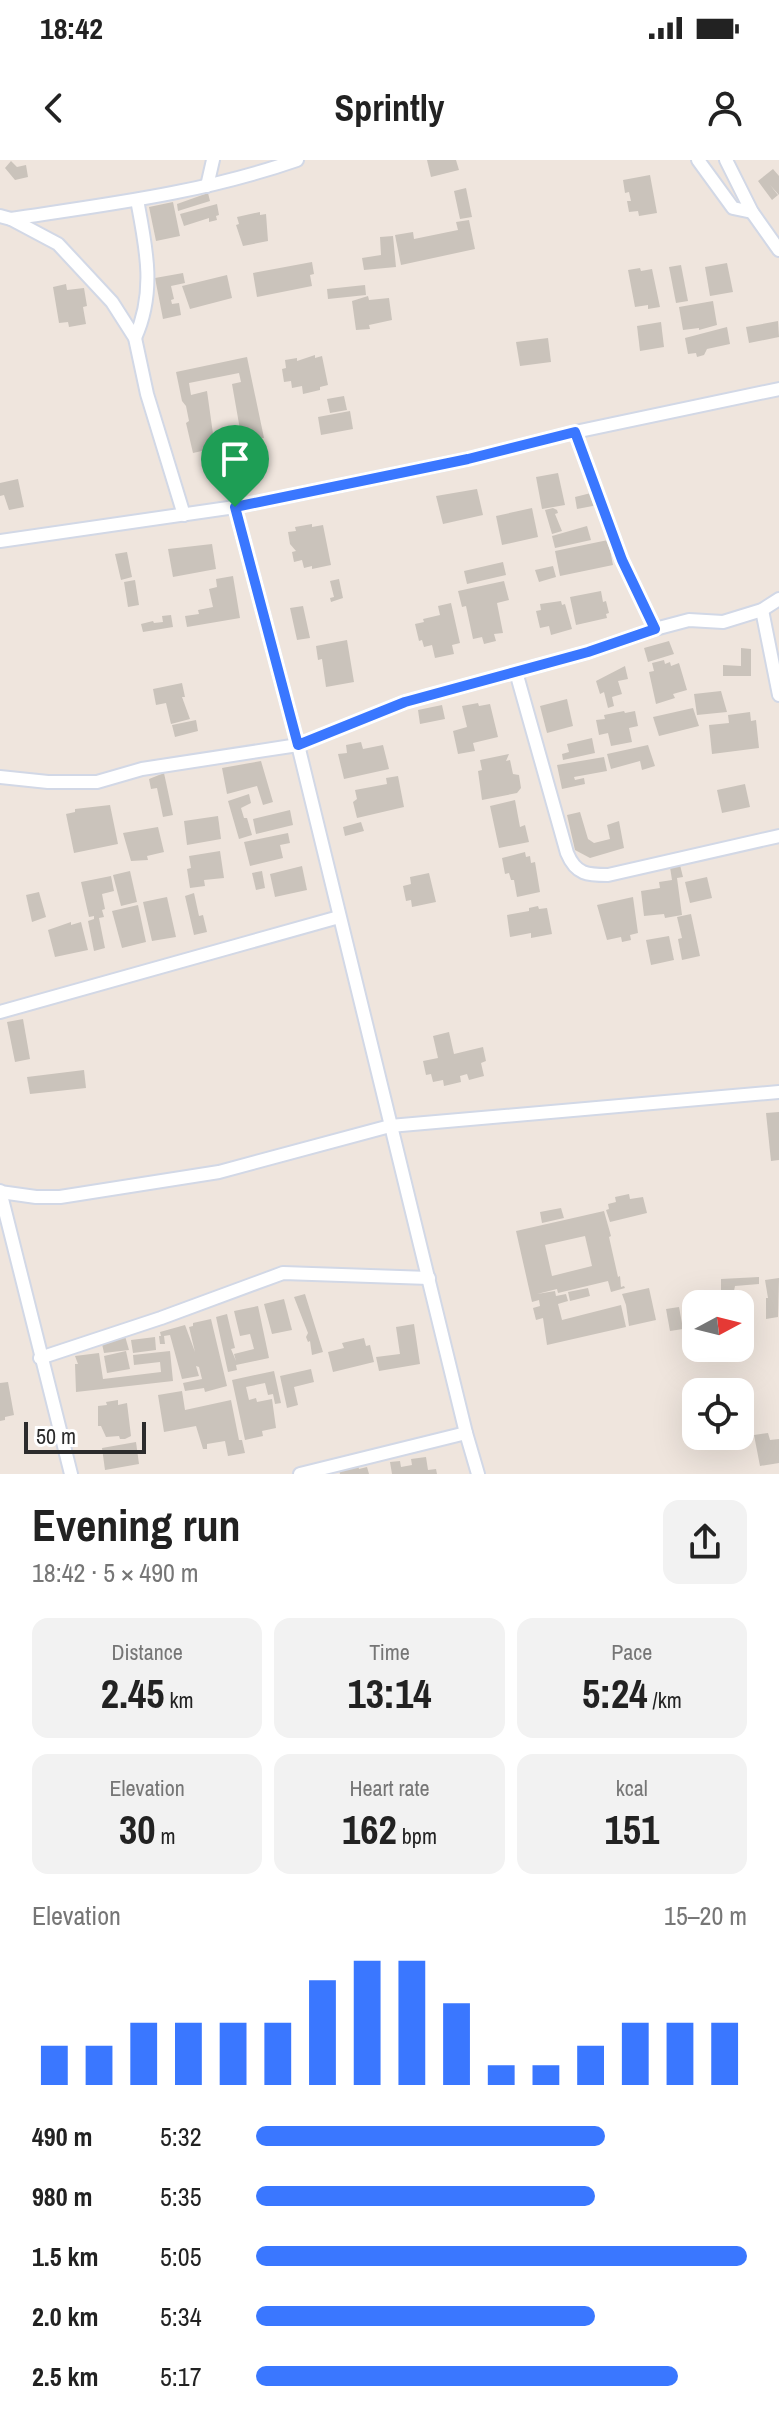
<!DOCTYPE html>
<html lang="en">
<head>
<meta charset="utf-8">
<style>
	body { margin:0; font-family:"Archivo Narrow",sans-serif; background:#f2f2f2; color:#222; height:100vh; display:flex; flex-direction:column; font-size:30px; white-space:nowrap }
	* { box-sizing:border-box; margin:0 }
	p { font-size:26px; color:#767676 }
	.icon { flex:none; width:44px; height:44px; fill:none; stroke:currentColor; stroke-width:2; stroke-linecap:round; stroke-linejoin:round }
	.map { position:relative; height:1314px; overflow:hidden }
	.panel { display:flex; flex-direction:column; background:#fff; flex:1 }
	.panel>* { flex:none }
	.needle { width:52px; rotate:83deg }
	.controls { position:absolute; left:682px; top:1130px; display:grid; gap:16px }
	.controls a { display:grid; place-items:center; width:72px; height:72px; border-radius:16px; background:#fff; box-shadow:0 8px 32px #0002; font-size:40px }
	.scale { position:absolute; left:24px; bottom:20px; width:122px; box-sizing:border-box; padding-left:8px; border:4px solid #2c2c2c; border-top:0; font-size:22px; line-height:28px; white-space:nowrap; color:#2c2c2c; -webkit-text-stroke:6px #fff; paint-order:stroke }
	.pin { position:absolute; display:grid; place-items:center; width:68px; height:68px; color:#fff; margin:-82px -34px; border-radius:50% 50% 50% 0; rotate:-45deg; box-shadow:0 0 8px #0007 }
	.pin .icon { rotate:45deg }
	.round { display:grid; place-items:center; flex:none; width:84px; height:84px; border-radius:16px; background:#f2f2f2 }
	.overview { display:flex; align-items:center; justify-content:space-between; height:136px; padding:0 32px }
	h1 { font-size:44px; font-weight:800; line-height:60px }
	.figures { display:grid; grid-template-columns:repeat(3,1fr); gap:12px; height:136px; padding:8px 32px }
	.figures div { display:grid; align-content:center; border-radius:16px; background:#f2f2f2; text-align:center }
	.figures b { font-size:40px; font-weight:800 }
	.figures small { font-size:22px; font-weight:400 }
	.figures p { font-size:22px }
	.chart { height:224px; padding:16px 32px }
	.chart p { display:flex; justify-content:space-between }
	.chart svg { width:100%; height:144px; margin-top:8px; stroke:#3a77ff; stroke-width:6 }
	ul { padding:0 32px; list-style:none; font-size:26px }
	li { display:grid; grid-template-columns:128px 96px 1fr; align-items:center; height:60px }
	li i { height:20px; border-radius:10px; background:#3a77ff }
	.status { display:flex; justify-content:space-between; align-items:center; height:56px; padding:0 40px; background:#fff; direction:ltr }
	.status svg { height:22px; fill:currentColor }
	header { display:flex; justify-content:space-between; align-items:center; height:104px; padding:0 32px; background:#fff; font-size:36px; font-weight:800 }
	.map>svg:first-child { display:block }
	.building { fill:#cac3bb; fill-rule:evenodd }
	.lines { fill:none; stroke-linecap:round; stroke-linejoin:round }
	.street-casing { stroke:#d2d8e6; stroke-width:16 }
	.street { stroke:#fff; stroke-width:12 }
	.route-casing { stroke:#fff; stroke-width:16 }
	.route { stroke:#3a77ff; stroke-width:10 }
</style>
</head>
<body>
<div class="status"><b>18:42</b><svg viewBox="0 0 49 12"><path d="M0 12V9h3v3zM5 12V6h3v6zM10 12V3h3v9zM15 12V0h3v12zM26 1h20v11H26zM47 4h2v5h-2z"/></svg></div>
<header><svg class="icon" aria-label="back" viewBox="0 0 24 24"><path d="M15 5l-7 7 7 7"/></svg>Sprintly<svg class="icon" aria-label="person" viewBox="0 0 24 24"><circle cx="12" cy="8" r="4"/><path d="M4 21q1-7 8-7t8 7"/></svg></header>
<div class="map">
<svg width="779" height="1314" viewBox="0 0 779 1314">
	<rect width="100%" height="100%" fill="#efe5dd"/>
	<g class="building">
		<path d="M427,0H456L459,10L431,17Z"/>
		<path d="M11,1L17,7L26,5L28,17L15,20L5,8Z"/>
		<path d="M773,9L779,16V35L770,25L778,35L772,40L758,21Z"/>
		<path d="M650,15L657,53L639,56L638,51L629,52L627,41H631L629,32L625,33L623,20Z"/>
		<path d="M466,28L472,57L460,59L454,31Z"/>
		<path d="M208,33L210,41L178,51L177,44Z"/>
		<path d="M173,42L180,76L156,81L149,47Z"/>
		<path d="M217,44L219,55L216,56L217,60L209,62V58L184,66L180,54Z"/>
		<path d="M260,52V55L266,54L268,81L243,86L236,65L239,64L237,57Z"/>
		<path d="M469,60L475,89L401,105L395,75L413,72L414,79L458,70L456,62Z"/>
		<path d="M393,76L396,107L364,110L362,98L381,95L380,77Z"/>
		<path d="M312,102L314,114L310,115L312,126L257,137L253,113Z"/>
		<path d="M727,103L733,132L710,136L705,107Z"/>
		<path d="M681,105L688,141L676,143L669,107Z"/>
		<path d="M640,108L641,111L652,109L660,147L648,149V145L635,147L628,110Z"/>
		<path d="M183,113L185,123L171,126L174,139L171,140L172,144L179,143L181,155L163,159L155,118Z"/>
		<path d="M227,115L232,138L190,149L182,126Z"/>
		<path d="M66,124L67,130L84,128L87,146L83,147L86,164L69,167L68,162L59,163L53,127Z"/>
		<path d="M365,125L366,135L328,139L327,129Z"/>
		<path d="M368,136L369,140L389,138L392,160L369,165L370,169L356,170L352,141Z"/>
		<path d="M713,141L717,165L699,170V168L683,170L679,147Z"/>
		<path d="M778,161L779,177L749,183L746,167Z"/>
		<path d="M661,162L664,187L640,191L637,166Z"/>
		<path d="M727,167L730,184L707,189L704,195L697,197L696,193L688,194L685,178Z"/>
		<path d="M548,178L551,202L520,206L516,182Z"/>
		<path d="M315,195V198L322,196L328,225L320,227V230L303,234L302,226L292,228L291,221L284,222L282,209L286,208L285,200L297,198V201Z"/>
		<path d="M247,197L264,278L242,281L232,224L241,222L239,213L189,223L191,235L207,231L215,288L193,293L186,263L189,261L186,246L182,241L176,212Z"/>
		<path d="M344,236L347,250L330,253L327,239Z"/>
		<path d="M350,251L353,269L321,275L318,257Z"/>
		<path d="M558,313L565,345L542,349L536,317Z"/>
		<path d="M18,319L24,347L9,350L4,335L0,336V323Z"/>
		<path d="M477,329L483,355L443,364L436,336Z"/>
		<path d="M595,332L598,345L577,349L575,337Z"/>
		<path d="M532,348L538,377L502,385L496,356Z"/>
		<path d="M553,348L557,350L558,353L555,354L562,371L552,374L545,350Z"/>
		<path d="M312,364V367L323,365L331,405L312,409V406L304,408L302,400L294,402L292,392L296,391L290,384L288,372L296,371L295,367Z"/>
		<path d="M587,366L591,380L555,388L552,376Z"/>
		<path d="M608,380L613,405L560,416L555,391Z"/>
		<path d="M212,384L216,409L173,417L168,389Z"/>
		<path d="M127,392L132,417L121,420L115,394Z"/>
		<path d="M503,402L506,415L467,424L464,411Z"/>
		<path d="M553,406L556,417L539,422L535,410Z"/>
		<path d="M233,416L240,458L187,467L185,456L199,454L198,450L213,447L209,429L217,427L216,419Z"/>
		<path d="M339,419L343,438L331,442L330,438L334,437L330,421Z"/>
		<path d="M135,420L139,445L128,447L124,422Z"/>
		<path d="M504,421L509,440L497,443L503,473L494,474L496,481L484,484L482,477L473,479L466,446L462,447L458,431Z"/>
		<path d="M601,431L603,442L606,441L609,453L606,454L607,458L576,465L570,437Z"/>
		<path d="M561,441L562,445L565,444L572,469L551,475L549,466L540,468L536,451L541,450L540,444Z"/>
		<path d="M451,443L460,483L452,485L454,494L435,498L432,485L424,487L422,480L419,481L415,464L424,462L423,459L440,455L438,446Z"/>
		<path d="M303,446L310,478L297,480L290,448Z"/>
		<path d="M171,455L173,467L143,472L141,464L153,461L154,463L163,462L162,456Z"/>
		<path d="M347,480L354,522L326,527L322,499L318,500L316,486Z"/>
		<path d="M669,481L674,494L648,502L644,488Z"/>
		<path d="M741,488L751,489V516H723V505L741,506Z"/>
		<path d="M664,500L665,504L670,502L671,506L679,503L687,530L673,534L675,538L656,544L649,512L654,511L652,503Z"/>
		<path d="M625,506L628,519L618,521L622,534L612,537L614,546L608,548L604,532L600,534L596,521Z"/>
		<path d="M182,523L185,537H182L190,559L171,564L166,543L156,545L153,529Z"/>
		<path d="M721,531L727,552L697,555L694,534Z"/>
		<path d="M567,539L573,566L547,573L540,546Z"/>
		<path d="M478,543L479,546L490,544L498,577L473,583L475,591L458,594L453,571L467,567L462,546Z"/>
		<path d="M442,545L445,559L420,564L418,550Z"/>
		<path d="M693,548L699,566L659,576L653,557Z"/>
		<path d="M624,551L625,553L635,551L638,566L629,568L632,582L611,586L608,573L599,575L596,560L605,559L604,555Z"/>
		<path d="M750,552L751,561L756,560L759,588L712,594L709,565L729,563L728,555Z"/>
		<path d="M196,560L198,571L175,577L172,565Z"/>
		<path d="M592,578L595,593L563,600L562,594L569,592L567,584Z"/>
		<path d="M361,582L363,589L383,585L389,609L344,619L338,594L347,593L346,585Z"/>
		<path d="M648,585L655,606L642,610L640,601L611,609L607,594Z"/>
		<path d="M509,594L506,601L510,600L513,614L519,615L521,628L517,633L482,640L478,611L482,610L480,600Z"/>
		<path d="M604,597L607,611L574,617L575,620L584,618L585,624L562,629L557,605Z"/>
		<path d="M261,601L273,642L263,645L257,626L227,634L222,608Z"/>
		<path d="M164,613L173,655L163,657L157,628L151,629L149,619Z"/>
		<path d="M398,616L404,647L357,658L353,642L357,639L355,630L387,624L386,618Z"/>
		<path d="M745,624L750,647L722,653L717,630Z"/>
		<path d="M249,634L251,643L241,648L244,658H247L252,675L239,679L228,641Z"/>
		<path d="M515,640L520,667L525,665L529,682L499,688L490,646Z"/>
		<path d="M110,645L118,684L74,693L66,654L75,652V649Z"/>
		<path d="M290,650L293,665L256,674L253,659Z"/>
		<path d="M580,652L588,679L594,683L610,679L607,665L619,661L624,688L590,698L575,690L567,655Z"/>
		<path d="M218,656L221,679L187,685L184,661Z"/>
		<path d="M361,662L364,671L345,676L343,667Z"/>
		<path d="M158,667L164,692L147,696L148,700L131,701L123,673Z"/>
		<path d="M288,673L290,683L280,685L283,698L250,706L244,682Z"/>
		<path d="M220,691L224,718L204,720L205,726L190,728L187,709L191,708L189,696Z"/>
		<path d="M525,692L526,697L530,696L531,703L535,702L540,732L517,737L514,720H511L509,713L505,714L502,698Z"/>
		<path d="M680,705L683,717L677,718L682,755L665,758L664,754L644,756L641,731L660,728L659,722L672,720L670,707Z"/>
		<path d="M302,706L307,730L275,737L270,714Z"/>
		<path d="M130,711L137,742L121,746L113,715Z"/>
		<path d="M262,711L265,728L256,730L252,713Z"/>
		<path d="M429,713L436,742L412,747L411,740L406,741L403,726L411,724L410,717Z"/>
		<path d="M111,716L114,731L102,734L105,749L102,750L104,757L99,758L105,788L94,791L88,761L94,759V756L89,757L81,722Z"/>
		<path d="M707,717L712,738L690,743L685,722Z"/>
		<path d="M39,732L46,757L32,762L26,735Z"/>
		<path d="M194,733L199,756L203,755L207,772L194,775L185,736Z"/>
		<path d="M167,737L176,777L152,781L143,742Z"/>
		<path d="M633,737L638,773L630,775L631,780L622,782L621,777L607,780L597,745Z"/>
		<path d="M138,745L146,782L122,788L112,751Z"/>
		<path d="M538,746L539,749L547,748L552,774L531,778V773L510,777L507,755L529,751V748Z"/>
		<path d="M691,754L700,796L682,800L678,779L682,778L677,757Z"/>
		<path d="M71,762V765L81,762L88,790L55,797L48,770Z"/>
		<path d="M669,776L674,800L651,805L646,780Z"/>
		<path d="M23,859L30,899L15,902L7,862Z"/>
		<path d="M449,872L454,894L483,887L486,901L481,903L484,916L469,920L467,914L460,916L461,922L444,926L443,920L433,922L431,914L426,915L423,901L438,898L433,876Z"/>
		<path d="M84,910L86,928L30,934L27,917Z"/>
		<path d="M779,952V1000L771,1001L766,953Z"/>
		<path d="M629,1034L630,1039L643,1037L647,1053L610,1062L606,1050L609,1049L608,1044L616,1042L615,1037Z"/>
		<path d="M561,1048L564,1058L542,1063L540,1052Z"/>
		<path d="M604,1051L611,1076L609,1077L618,1117L620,1116L621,1127L624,1126L625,1128L611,1132L608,1121L558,1133L557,1129L537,1134L555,1131L556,1136L566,1134L568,1141L558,1144L562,1160L621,1145L626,1167L547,1185L543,1158L536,1160L533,1148L540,1146L539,1140L532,1142L516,1071ZM585,1076L592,1106L552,1116L545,1085Z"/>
		<path d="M759,1117V1124L735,1126L733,1136L721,1133V1119Z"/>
		<path d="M779,1118L778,1157L766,1159V1138H768L765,1120Z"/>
		<path d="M588,1128L590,1136L570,1141L568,1132Z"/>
		<path d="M649,1128L656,1160L629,1166L626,1145L622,1134Z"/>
		<path d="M305,1134L323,1192L312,1195L310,1181L308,1182L306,1177L308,1173L294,1137Z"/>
		<path d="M284,1139L292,1170L272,1174L264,1144Z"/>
		<path d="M258,1146L269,1198L236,1205L237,1210L228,1212L216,1157L227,1154L235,1188L231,1189L236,1201L234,1194L254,1189L250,1174L240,1176L234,1151Z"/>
		<path d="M679,1147L683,1169L670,1171L666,1149Z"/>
		<path d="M749,1154L746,1182H740V1155Z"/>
		<path d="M211,1159L227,1226L205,1232L204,1228L185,1231L183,1223L202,1219L199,1207L196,1206L199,1216L182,1219L170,1175L164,1176L165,1184H160L159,1176H161L160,1172L185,1165L195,1192L189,1167L193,1166V1163Z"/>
		<path d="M414,1164L420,1204L379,1211L376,1197L400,1194L396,1167Z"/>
		<path d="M125,1176L129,1190L104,1193L101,1179Z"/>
		<path d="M155,1177L156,1190L133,1193L131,1180Z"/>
		<path d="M364,1178L366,1186L370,1185L374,1202L333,1212L328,1192L344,1188L342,1183Z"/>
		<path d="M126,1191L130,1209L107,1213L104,1196Z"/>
		<path d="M170,1191L173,1221L76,1232L75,1204H78L75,1196L99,1193L103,1219L161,1212L160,1202L134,1205L133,1195Z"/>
		<path d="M311,1209L314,1222L294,1227L298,1245L287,1248L280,1216Z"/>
		<path d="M274,1211L281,1243L275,1244L273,1234L268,1235L265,1223L246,1227L249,1240L256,1238L257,1242L272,1239L276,1268L262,1271L263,1276L245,1280L232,1220Z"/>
		<path d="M8,1222L14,1255L5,1257V1260L0,1261V1223Z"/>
		<path d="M182,1231L185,1250L231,1240L239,1280H242L245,1293L228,1296L225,1281L207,1284V1289H203L196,1266L164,1272L158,1235Z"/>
		<path d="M118,1240V1245L127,1243L131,1276L125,1279H120L119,1276L106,1277L101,1266H98V1246L107,1245L106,1242Z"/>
		<path d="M768,1273L770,1280L779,1279V1303L760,1306L754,1275Z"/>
		<path d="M136,1282L139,1304L105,1310L102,1288Z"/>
		<path d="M426,1297L428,1310L436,1309L437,1314H392L390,1302L400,1301L401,1307L412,1305L411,1299Z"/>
		<path d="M358,1305L359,1309L367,1307L369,1314H340L339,1310Z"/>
	</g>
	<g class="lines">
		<defs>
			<g id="street">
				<path d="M698,0L733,48L752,52"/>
				<path d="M726,0L752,52L779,90"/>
				<path d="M207,26L213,0"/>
				<path d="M0,56L11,59C110,44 202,33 297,0"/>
				<path d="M11,59L58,84L112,142L135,178L147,234L184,355"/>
				<path d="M135,178C156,132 146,87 137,40"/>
				<path d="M575,272L622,400L655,469"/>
				<path d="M235,347L298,585L466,1273L478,1314"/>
				<path d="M0,381L235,347L468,299L575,272L779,229"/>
				<path d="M762,450L779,535"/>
				<path d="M516,512L567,693C576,715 588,715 608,715L779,676"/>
				<path d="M0,617L48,622H97L142,609L298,585L405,542L588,492L655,469L689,460L723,462L762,450L779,439"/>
				<path d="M0,852L339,757"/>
				<path d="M0,1031L71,1314"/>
				<path d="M0,1032L36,1037H60L219,1012L390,966L779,932"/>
				<path d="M40,1198L161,1158L283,1113L429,1118"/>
				<path d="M300,1314L466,1273"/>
			</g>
		</defs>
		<use href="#street" class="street-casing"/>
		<use href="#street" class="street"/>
	</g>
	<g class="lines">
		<defs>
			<path id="route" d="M575,272L622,400L655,469L588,492L405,542L298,585L235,347L468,299Z"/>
		</defs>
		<use href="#route" class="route-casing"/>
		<use href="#route" class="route"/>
	</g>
</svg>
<div class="controls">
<a><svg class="needle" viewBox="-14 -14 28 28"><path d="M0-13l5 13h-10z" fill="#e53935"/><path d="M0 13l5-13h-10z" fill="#767676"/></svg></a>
<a><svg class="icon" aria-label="locate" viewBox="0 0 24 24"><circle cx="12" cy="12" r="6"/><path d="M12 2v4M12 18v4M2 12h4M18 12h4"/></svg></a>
</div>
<div class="scale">50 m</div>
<div class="pin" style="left:235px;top:347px;background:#1e9e55"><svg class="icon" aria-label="arrive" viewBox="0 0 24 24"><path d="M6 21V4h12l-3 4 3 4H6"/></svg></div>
</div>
<section class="panel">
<div class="overview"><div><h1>Evening run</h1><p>18:42 · 5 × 490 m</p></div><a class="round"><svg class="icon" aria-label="share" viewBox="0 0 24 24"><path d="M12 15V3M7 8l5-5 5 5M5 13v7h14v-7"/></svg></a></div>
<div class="figures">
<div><p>Distance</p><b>2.45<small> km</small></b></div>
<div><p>Time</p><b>13:14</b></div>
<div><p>Pace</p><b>5:24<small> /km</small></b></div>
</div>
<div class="figures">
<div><p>Elevation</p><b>30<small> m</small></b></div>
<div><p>Heart rate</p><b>162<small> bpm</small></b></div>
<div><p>kcal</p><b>151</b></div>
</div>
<div class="chart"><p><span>Elevation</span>15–20 m</p>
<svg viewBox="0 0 160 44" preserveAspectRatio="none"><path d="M5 44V32M15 44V32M25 44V25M35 44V25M45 44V25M55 44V25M65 44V12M75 44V6M85 44V6M95 44V19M105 44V38M115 44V38M125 44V32M135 44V25M145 44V25M155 44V25"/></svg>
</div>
<ul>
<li><b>490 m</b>5:32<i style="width:71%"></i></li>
<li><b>980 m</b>5:35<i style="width:69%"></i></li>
<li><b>1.5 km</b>5:05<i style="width:100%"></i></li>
<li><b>2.0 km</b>5:34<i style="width:69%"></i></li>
<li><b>2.5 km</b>5:17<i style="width:86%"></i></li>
</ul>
</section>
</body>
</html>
